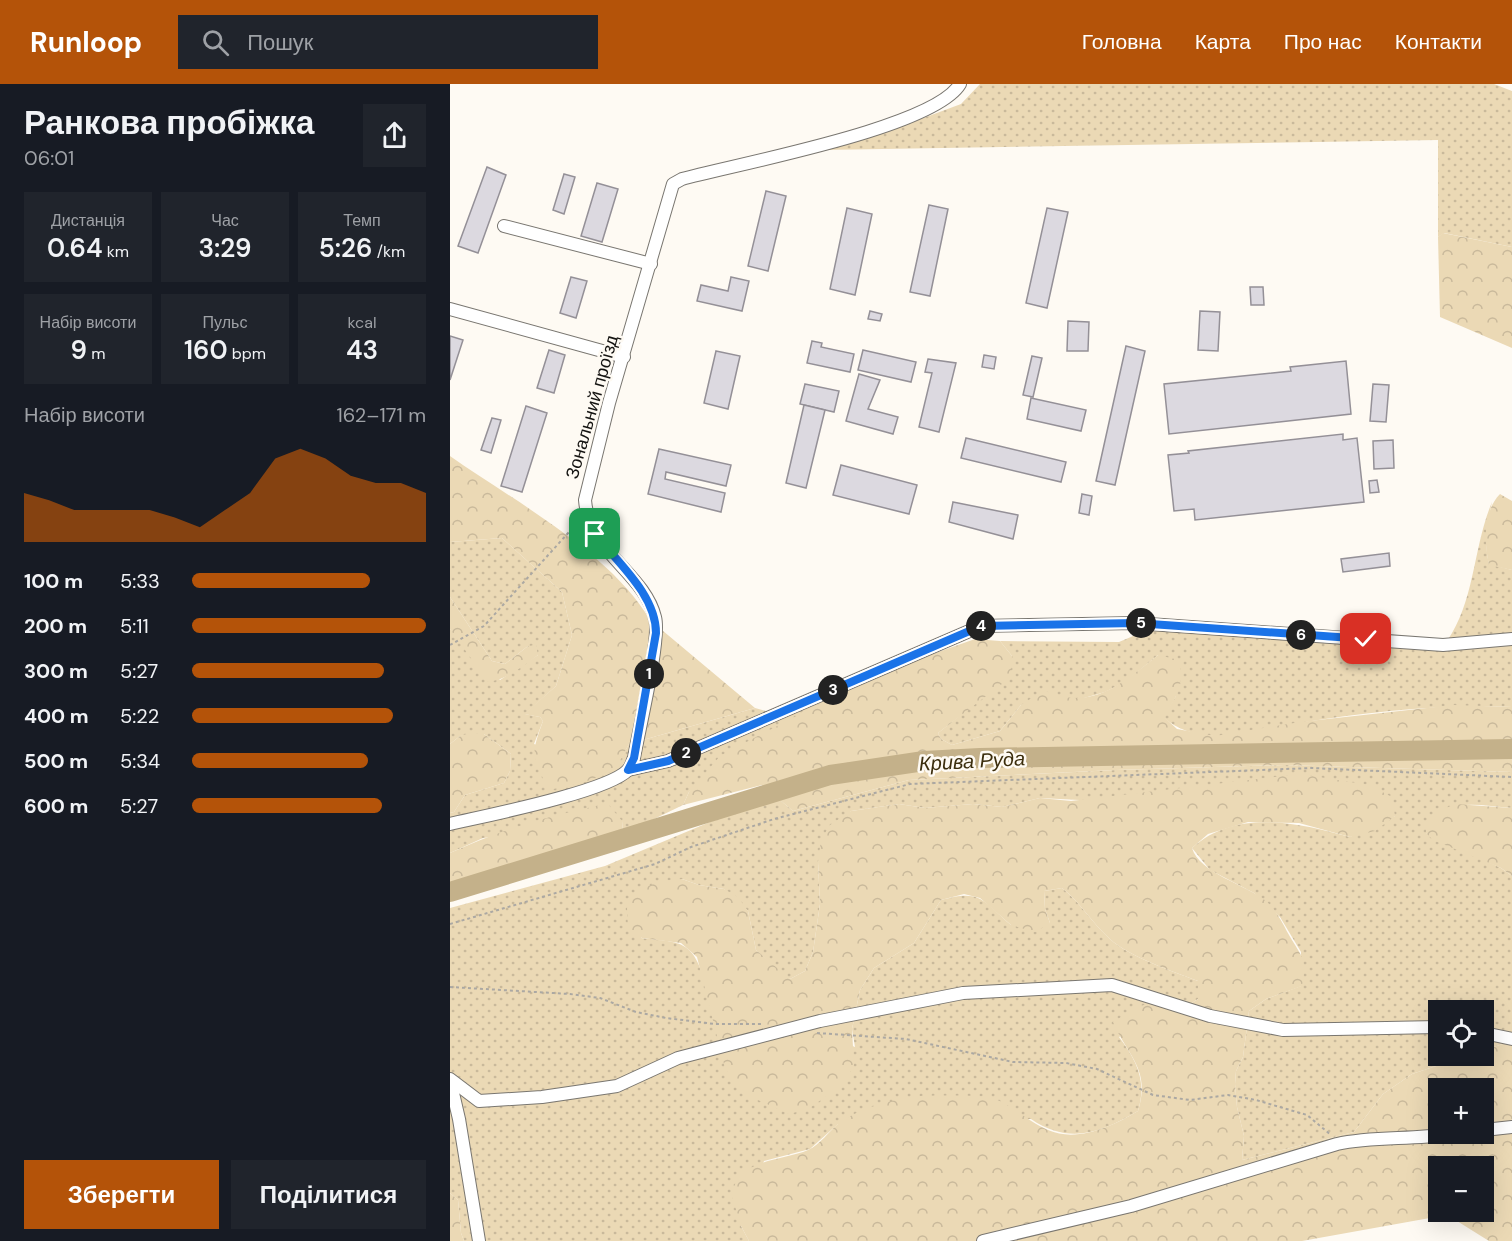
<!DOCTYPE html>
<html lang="uk">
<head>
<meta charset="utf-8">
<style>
	body { margin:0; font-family:"DM Sans",sans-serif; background:#20242c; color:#f1f3f6; height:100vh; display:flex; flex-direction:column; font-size:22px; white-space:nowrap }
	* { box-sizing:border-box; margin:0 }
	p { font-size:20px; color:#9ea1a6 }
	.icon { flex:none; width:33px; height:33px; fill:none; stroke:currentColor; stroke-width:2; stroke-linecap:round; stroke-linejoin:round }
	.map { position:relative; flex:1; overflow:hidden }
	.details { display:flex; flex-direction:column; background:#171b24; width:450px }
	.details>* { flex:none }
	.controls { position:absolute; left:978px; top:916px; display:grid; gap:12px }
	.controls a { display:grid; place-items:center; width:66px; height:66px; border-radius:0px; background:#171b24; box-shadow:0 6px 24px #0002; font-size:30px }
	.pin { position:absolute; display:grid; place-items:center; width:51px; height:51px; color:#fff; margin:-26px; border-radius:12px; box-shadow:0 3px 9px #0006 }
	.km { position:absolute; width:30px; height:30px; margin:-15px; border-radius:50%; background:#222; color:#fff; font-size:16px; line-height:30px; text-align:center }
	.round { display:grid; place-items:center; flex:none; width:63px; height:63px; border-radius:0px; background:#20242c }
	.head { display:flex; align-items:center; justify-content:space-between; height:102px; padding:0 24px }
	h1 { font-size:33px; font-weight:600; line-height:45px }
	.figures { display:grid; grid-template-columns:repeat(3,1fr); gap:9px; height:102px; padding:6px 24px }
	.figures div { display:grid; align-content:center; border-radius:0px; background:#20242c; text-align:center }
	.figures b { font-size:26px; font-weight:600 }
	.figures small { font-size:16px; font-weight:400 }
	.figures p { font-size:16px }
	.chart { height:168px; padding:12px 24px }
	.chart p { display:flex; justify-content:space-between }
	.chart svg { width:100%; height:108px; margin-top:6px; fill:#b45309; opacity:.7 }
	.action { display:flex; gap:12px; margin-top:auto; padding:12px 24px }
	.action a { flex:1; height:69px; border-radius:0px; background:#b45309; color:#fff; font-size:24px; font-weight:600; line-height:69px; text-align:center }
	.action a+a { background:#20242c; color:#f1f3f6 }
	ul { padding:0 24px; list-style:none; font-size:20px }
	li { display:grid; grid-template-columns:96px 72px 1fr; align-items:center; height:45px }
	li i { height:15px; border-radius:8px; background:#b45309 }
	header { display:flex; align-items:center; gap:36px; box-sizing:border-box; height:84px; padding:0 30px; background:#b45309; color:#fff }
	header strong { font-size:28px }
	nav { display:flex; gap:33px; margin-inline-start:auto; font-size:21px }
	.search { width:420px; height:54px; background:#20242c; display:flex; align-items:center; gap:15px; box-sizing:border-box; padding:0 21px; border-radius:0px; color:#9ea1a6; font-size:22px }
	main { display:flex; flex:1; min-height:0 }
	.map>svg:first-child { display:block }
	.grass { fill:url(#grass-dots) }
	.forest { fill:url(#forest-crowns); fill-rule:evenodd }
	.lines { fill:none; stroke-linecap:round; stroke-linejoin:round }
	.river { stroke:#c4b18a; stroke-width:20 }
	.building { fill:#dcd9e0; stroke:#949097; stroke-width:1.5 }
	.minor-casing { stroke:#797670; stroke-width:14 }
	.path { stroke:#aba8a3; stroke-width:2; stroke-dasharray:3 3; stroke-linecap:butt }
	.minor { stroke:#fff; stroke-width:12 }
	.route-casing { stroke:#fff; stroke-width:12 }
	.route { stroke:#1a73e8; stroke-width:8 }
	.labels { text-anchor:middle; stroke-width:5; stroke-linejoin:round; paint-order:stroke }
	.street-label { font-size:18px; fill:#141311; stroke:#fefaf3 }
	.water-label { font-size:20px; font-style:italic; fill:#3b2d0c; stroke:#fefaf3 }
</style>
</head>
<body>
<header>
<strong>Runloop</strong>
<div class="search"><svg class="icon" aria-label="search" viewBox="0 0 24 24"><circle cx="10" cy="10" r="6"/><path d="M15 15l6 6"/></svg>Пошук</div>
<nav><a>Головна</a><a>Карта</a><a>Про нас</a><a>Контакти</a></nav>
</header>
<main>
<section class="details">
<div class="head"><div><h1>Ранкова пробіжка</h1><p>06:01</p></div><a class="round"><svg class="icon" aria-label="share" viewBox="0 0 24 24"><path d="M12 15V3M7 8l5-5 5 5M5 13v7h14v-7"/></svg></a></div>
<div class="figures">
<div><p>Дистанція</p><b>0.64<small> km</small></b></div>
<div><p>Час</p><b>3:29</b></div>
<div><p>Темп</p><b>5:26<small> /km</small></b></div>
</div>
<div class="figures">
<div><p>Набір висоти</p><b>9<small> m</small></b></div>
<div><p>Пульс</p><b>160<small> bpm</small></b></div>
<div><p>kcal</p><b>43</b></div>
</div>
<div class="chart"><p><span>Набір висоти</span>162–171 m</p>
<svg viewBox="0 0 160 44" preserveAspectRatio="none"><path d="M0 44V24L10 27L20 31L30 31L40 31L50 31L60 34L70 38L80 31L90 24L100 10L110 6L120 10L130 17L140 20L150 20L160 24V44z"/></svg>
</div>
<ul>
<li><b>100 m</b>5:33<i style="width:76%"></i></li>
<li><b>200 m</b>5:11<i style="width:100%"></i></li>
<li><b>300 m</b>5:27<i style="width:82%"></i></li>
<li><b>400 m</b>5:22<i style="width:86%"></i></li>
<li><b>500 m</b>5:34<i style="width:75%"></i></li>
<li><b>600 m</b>5:27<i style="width:81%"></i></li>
</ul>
<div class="action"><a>Зберегти</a><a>Поділитися</a></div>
</section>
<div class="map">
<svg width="1062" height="1157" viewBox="0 0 1062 1157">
	<defs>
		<pattern id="grass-dots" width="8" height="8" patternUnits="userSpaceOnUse" patternTransform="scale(1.5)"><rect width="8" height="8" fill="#ebd9b5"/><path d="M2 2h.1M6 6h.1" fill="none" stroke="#c9b99b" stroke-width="1.8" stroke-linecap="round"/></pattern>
		<pattern id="forest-crowns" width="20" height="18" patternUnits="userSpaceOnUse" patternTransform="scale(1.5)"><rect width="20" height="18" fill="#ebd9b5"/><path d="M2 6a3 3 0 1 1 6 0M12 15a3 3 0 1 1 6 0" fill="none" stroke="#c9b99b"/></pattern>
	</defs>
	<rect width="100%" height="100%" fill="#fefaf3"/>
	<g class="grass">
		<path d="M530,0H1044L1062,7V163L994,149L988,153V56L372,66L444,45L511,20Z"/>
		<path d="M1042,418C1037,440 1034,459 1039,480L1062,486V623C992,620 919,628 849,639C821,643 791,654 763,652C743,650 728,646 713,633L726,612L708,571L675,598L655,608L627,616L611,614L571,621L550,647L502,661L491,655L488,649L518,625L562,572L550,557L669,558L695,547L696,533L982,559L997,557C1025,517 1023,463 1042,418Z"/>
		<path d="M52,454L112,508L122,551L106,602L75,630L90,633L93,637L84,660L164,686L179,660L305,624L331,631L426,590L239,708L233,721L173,750L172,737L33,754L0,769V729L4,728L15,711L54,699L60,687L61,670L34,650L10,652L0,660V545L50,596L88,571L78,562L55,580L42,577L0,513V458Z"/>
		<path d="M834,681L1062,688V724C1029,722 1002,713 976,739V749L1051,784L1062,792V957L1034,966V927H988V972H1016L962,990L933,1010L904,1048L792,1076L794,1052L787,1023L785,1000L786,987L793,973L799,927L816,915L851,902V868L830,833L804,809L760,786L742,764C786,724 849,739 900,753L945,732L590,714L552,723L523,720L475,724L449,720L401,727L368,778L370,820L363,868L355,887L340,895L335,893L306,866L298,827L274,805L249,801L232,795L191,854C234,859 242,856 256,900L405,963L402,945L410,906L424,884L464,859L491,816C531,805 532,816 561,841L600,839L595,825L594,807L612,804C631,819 642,839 660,855C678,872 724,888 748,897V915L734,924L669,953C687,977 697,997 688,1027C651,1049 619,1061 581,1035L388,1040L360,1065L314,1077L291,1142L299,1157H14L11,1149L8,1116L0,1109V824L155,782L279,730L330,716L343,727L459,696L666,686Z"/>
	</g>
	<g class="forest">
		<path d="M993,149L1062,163V264L990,233L988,153Z"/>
		<path d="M0,372C64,417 161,469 200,536L305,624L179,660L165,686L135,698L99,706C82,673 80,672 93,637L90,633L74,630L106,602L122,551L112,508L52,454L0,458Z"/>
		<path d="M1050,410L1062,417V486L1039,481C1034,459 1033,427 1050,410Z"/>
		<path d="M0,513L42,577L55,580L78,562L86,561L88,571C72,583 58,595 38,598L0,545Z"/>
		<path d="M525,555L550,557L562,572L561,593L488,649L491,655L502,661L550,647L571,621L594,606C641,628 672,600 708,571L729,576C735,602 727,611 714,633L727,645L765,652L850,638L1004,621L1062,623V688L834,681L666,686L459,696L343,727L312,701L233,721L239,708L270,672L426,590Z"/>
		<path d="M20,649L34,650L61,670L60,687L54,699L15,711L4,728L0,729V660L10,652Z"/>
		<path d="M850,690L919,701L942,713L945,732L925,747L900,753L849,739L798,738L758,750L742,764C749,789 797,801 816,817C827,827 832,838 839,851C852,873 857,875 852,902L816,915L799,927L793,973L786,987L785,1000L787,1023L794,1052L792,1076L904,1048L933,1010L962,990L1016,972H1034V966L1062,957V1157H1039L999,1132H991L852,1157H299L291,1142L282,1112C286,1074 333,1077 358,1066C370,1061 379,1047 389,1039C409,1025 437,1017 461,1013C472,1011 534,1011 543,1014C563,1022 579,1038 598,1046C627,1059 663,1042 688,1027C701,985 678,973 663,938C692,920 700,913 734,924L748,915V897C724,888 678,872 660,855C642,839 631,819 612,804L594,807L595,825L600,839L585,848L561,841L530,814L514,810L491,816L464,859L424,884L410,906L402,945L404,981L394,1000L358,1025L339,1030L299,1012L287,1002L275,984L247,873L231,859L192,854L178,844L177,824L188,806L211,797L232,795L249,801L274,805L288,813L298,827L306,866L340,895L355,887L363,868L370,820L368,778L371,756L380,741L401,727L449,720L475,724L523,720L552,723L590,714L621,717ZM988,1005H1034V1050H988ZM988,1083H1034V1128H988Z"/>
		<path d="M158,720L172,737L173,750L0,801V769C51,746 103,730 158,720Z"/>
		<path d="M1005,720L1062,724V792L1051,784L983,756L976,749V738L985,729Z"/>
		<path d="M0,1109L8,1116L11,1149L14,1157H0Z"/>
	</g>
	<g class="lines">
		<path class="river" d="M0,808L380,691L474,677L530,674L1062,665"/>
	</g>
	<g class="building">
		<path d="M37,83L56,91L28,169L8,162Z"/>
		<path d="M114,90L125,93L114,130L103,126Z"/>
		<path d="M147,99L168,105L152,158L131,152Z"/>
		<path d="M316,107L336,112L318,187L298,182Z"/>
		<path d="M479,121L498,125L480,212L460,208Z"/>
		<path d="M397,124L422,130L405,211L380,205Z"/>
		<path d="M597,124L618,128L597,224L576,219Z"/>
		<path d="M121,193L137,197L126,234L110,229Z"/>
		<path d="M281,193L299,197L292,227L247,217L251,201L278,207Z"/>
		<path d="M800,203H813L814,221H801Z"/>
		<path d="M420,227L432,230L430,237L418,235Z"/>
		<path d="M750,227L770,228L768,267L748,266Z"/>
		<path d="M618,237L639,238L638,267H617Z"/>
		<path d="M0,252L13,256L0,296Z"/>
		<path d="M362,257L372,259L371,263L404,270L400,288L357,279Z"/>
		<path d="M676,262L695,267L665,401L646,397Z"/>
		<path d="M99,266L115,271L104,309L87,304Z"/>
		<path d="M413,266L466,278L461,298L408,286Z"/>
		<path d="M266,267L290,272L278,325L254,319Z"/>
		<path d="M534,271L546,273L544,285L532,283Z"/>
		<path d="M582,272L592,274L583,313L573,311Z"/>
		<path d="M478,275L506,279L489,348L469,343L482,289L475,288Z"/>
		<path d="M896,277L901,330L719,350L714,300L841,287L840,283Z"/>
		<path d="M409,290L430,296L418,325L448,333L443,350L396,337Z"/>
		<path d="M355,300L389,307L384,328L350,320Z"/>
		<path d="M923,300L939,301L936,338L920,337Z"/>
		<path d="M581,314L636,326L631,347L577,335Z"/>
		<path d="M354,321L375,326L356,404L336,399Z"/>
		<path d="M76,322L97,329L72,408L51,402Z"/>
		<path d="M42,334L51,336L41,369L31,366Z"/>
		<path d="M893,350V356L907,354L914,418L745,436L744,425L724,427L718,371L739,369L738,367Z"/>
		<path d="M516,354L616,378L611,398L511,374Z"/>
		<path d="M943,356L944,384L924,385L923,357Z"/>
		<path d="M209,365L281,381L276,402L216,388L215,395L275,409L271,428L198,410Z"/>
		<path d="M391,381L467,401L459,430L383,411Z"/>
		<path d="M927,396L929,408L920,409L919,397Z"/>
		<path d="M632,410L642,412L639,431L629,429Z"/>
		<path d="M503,418L568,431L563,455L499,438Z"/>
		<path d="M939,469L940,482L893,488L891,475Z"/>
	</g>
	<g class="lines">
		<defs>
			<g id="minor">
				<path d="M54,142L201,180"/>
				<path d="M0,225L174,273"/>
				<path d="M178,686L218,677L531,542L685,539L993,561L1062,555"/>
				<path d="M0,740C34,732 157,708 178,686C181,683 182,678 184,674C189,645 211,555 205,533C194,489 139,468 135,416L159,319L223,100L232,95C286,80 484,44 510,0"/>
				<path d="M1034,949L1062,955"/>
				<path d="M0,995L29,1017L92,1013L167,1002L228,974L370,937L513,909L662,901L760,932L833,946L988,943"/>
				<path d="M0,996L9,1035L29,1157"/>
				<path d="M1034,1046L1062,1043"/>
				<path d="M533,1157L681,1122L887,1060C923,1052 962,1056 999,1050"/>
			</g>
		</defs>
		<use href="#minor" class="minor-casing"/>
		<g class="path">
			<path d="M0,561L34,542L129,437"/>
			<path d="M0,840L205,780L241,763L324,735L460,700L861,684L1062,693"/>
			<path d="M0,903L120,910L150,914L186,928L216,934L265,940H311"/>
			<path d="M367,949L456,955L563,978L616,979L647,985L703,1011L740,1016L778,1011L806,1016L857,1031L881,1051"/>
		</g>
		<use href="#minor" class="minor"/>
	</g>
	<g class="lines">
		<defs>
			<path id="route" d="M145,450C168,479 206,511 206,549L184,674L178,686L218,677L531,542L686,539L916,555"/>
		</defs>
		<use href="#route" class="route-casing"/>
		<use href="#route" class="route"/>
	</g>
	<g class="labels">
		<g class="street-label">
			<text transform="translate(142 323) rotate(-74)" y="6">Зональний проїзд</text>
		</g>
		<g class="water-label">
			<text transform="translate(522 677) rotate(-3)" y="7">Крива Руда</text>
		</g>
	</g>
</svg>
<div class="controls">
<a><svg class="icon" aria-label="locate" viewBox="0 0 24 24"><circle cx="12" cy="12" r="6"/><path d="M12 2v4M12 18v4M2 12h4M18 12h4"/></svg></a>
<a>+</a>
<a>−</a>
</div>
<div class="pin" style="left:145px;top:450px;background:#1e9e55"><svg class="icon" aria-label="arrive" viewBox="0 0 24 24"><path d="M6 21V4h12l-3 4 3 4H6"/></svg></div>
<div class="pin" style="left:916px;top:555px;background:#d93025"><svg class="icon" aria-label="check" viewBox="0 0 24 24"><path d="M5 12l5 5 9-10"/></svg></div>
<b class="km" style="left:199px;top:590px">1</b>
<b class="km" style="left:236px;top:669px">2</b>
<b class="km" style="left:383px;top:606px">3</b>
<b class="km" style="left:531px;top:542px">4</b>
<b class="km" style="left:691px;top:539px">5</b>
<b class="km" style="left:851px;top:551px">6</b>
</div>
</main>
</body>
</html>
